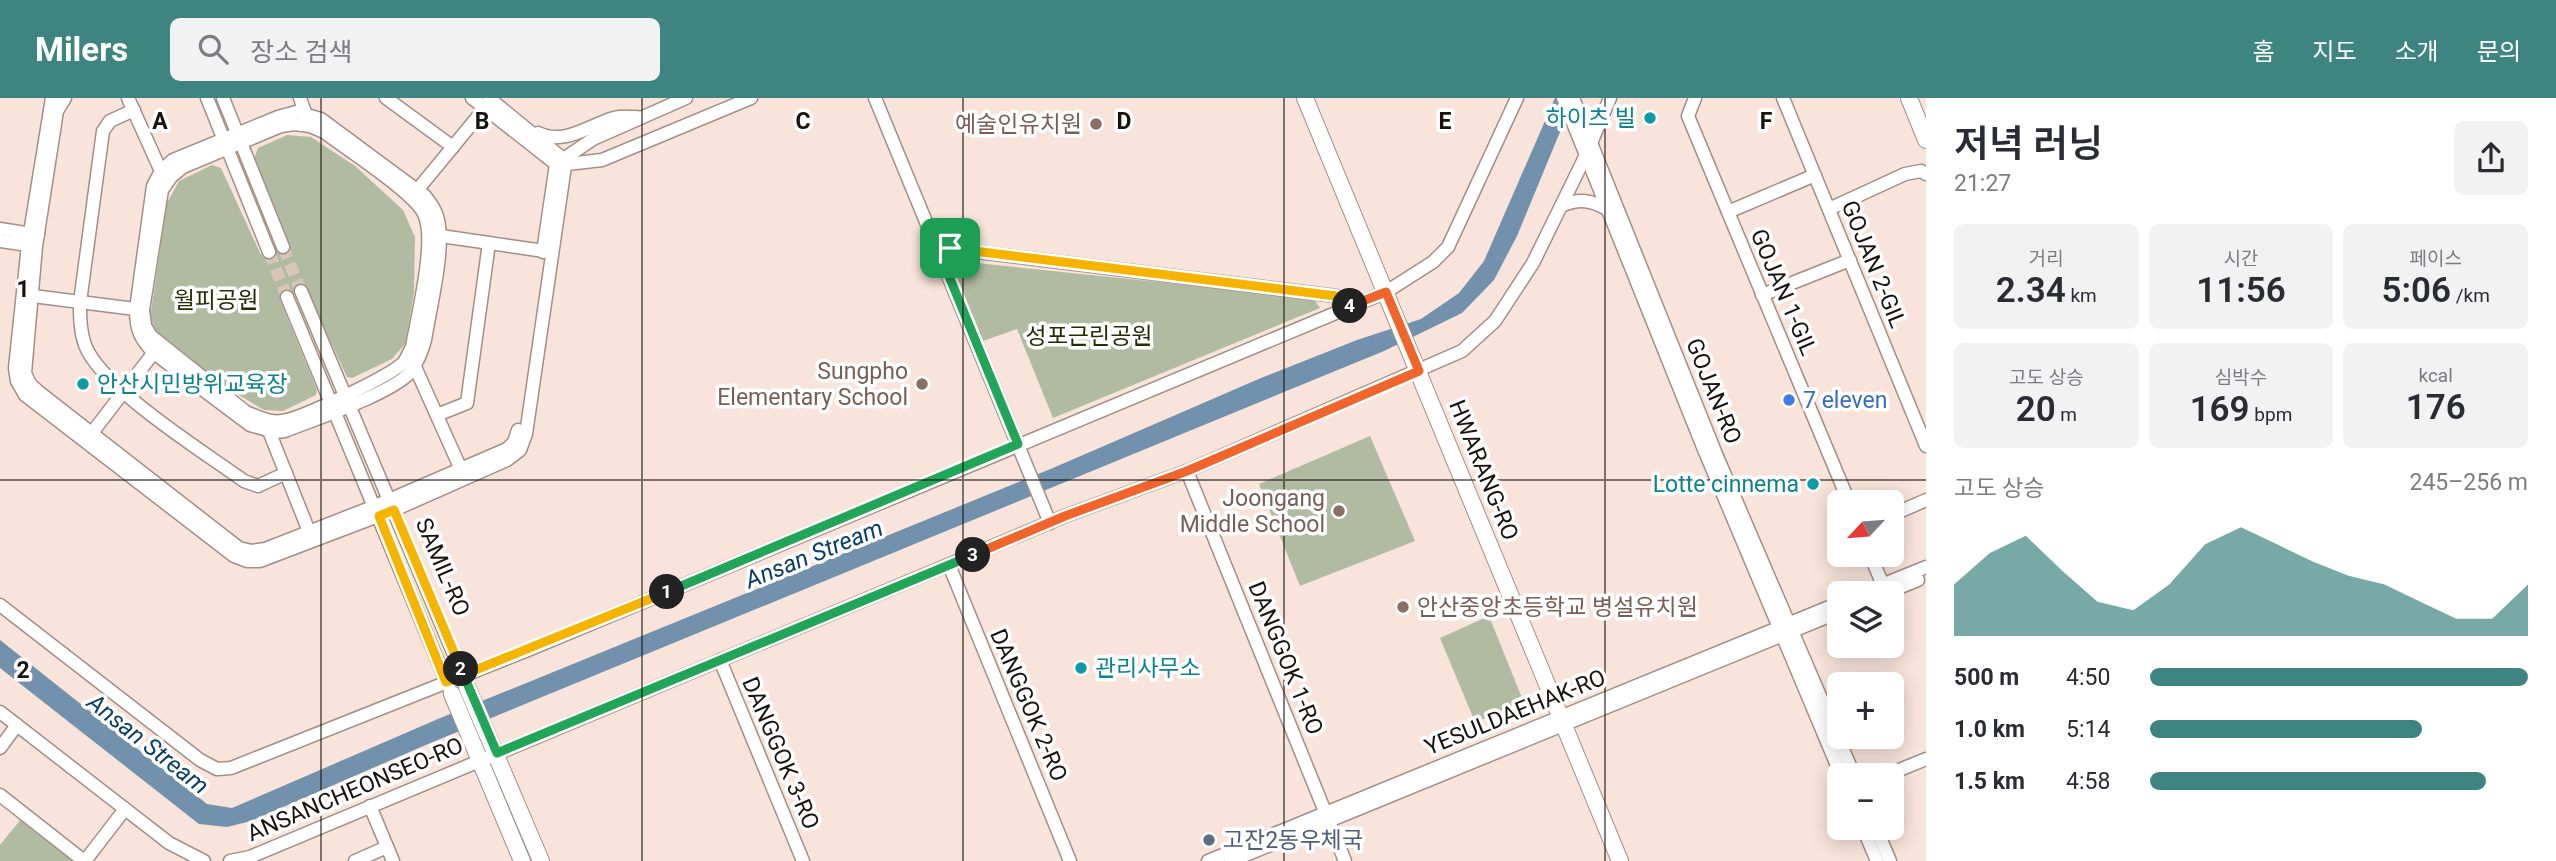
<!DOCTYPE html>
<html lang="ko">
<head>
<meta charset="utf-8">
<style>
	body { margin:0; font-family:Roboto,"Noto Sans KR",sans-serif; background:#f2f2f3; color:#2b2b33; height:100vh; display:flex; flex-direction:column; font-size:26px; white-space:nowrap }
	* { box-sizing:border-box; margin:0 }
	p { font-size:23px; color:#7c7c81 }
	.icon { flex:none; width:38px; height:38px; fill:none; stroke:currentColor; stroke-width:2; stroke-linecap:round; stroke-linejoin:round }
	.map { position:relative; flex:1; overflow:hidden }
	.details { display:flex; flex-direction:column; background:#fff; width:630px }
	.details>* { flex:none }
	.needle { width:46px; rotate:244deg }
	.buttons { position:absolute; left:1827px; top:392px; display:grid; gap:14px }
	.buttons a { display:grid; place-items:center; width:77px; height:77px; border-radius:10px; background:#fff; box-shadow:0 4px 18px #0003; font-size:35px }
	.pin { position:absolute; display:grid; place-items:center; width:60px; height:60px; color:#fff; margin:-30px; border-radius:14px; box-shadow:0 4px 10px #0006 }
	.km { position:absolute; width:35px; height:35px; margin:-18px; border-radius:50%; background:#222; color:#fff; font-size:19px; line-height:35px; text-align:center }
	.round { display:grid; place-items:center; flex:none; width:74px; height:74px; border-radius:10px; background:#f2f2f3 }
	.headline { display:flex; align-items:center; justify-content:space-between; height:119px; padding:0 28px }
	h1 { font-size:38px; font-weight:600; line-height:52px }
	.figures { display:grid; grid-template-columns:repeat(3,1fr); gap:10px; height:119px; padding:7px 28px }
	.figures div { display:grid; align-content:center; border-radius:10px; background:#f2f2f3; text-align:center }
	.figures b { font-size:35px; font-weight:600 }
	.figures small { font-size:19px; font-weight:400 }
	.figures p { font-size:19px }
	.chart { height:196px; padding:14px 28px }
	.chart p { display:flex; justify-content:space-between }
	.chart svg { width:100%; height:126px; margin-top:7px; fill:#3e8581; opacity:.7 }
	ul { padding:0 28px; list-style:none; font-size:23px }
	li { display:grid; grid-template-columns:112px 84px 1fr; align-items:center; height:52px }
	li i { height:18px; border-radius:9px; background:#3e8581 }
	header { display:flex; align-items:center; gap:42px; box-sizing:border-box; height:98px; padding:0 35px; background:#3e8581; color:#fff }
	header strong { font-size:33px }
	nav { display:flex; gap:38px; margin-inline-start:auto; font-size:24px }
	.search { width:490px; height:63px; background:#f2f2f3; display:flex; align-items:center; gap:18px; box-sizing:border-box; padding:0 24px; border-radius:10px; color:#7c7c81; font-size:26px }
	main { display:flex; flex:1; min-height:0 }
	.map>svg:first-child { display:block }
	.green { fill:#b1bba2 }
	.water { fill:#7291ac }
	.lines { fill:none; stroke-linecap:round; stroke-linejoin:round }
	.minor-tunnel { stroke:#d7c5bc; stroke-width:12; stroke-dasharray:12 6; stroke-linecap:butt }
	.minor-casing { stroke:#a28f86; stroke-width:15 }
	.major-casing { stroke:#a28f86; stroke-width:18 }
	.minor { stroke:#fff; stroke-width:12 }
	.major { stroke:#fff; stroke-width:16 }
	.split-1-casing { stroke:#fff; stroke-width:14 }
	.split-2-casing { stroke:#fff; stroke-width:14 }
	.split-3-casing { stroke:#fff; stroke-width:14 }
	.split-4-casing { stroke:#fff; stroke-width:14 }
	.split-5-casing { stroke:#fff; stroke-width:14 }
	.split-1 { stroke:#22a559; stroke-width:9 }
	.split-2 { stroke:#f5b400; stroke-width:9 }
	.split-3 { stroke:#22a559; stroke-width:9 }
	.split-4 { stroke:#f0652b; stroke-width:9 }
	.split-5 { stroke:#f5b400; stroke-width:9 }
	.grid { fill:none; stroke:#19130f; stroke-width:2; stroke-opacity:0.55 }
	.culture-dot { fill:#0f9aa8; stroke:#fff; stroke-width:2.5 }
	.education-dot { fill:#8d6e63; stroke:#fff; stroke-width:2.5 }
	.shop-dot { fill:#3f7fe0; stroke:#fff; stroke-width:2.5 }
	.service-dot { fill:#5c6f8a; stroke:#fff; stroke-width:2.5 }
	.labels { text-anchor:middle; stroke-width:7; stroke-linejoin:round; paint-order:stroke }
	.culture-label { font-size:23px; fill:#0d838f; stroke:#fff; text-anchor:end }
	.education-label { font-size:23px; fill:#785e54; stroke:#fff; text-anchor:end }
	.street-label { font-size:23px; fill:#19130f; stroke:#fff }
	.park-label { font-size:23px; fill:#232f03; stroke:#fff }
	.shop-label { font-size:23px; fill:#366cbe; stroke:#fff; text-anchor:start }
	.service-label { font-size:23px; fill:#4e5e75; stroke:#fff; text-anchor:start }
	.water-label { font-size:24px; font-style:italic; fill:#094065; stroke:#fff }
	.grid-label { font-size:23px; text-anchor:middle; font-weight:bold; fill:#19130f; stroke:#fff; stroke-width:7; stroke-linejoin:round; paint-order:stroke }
</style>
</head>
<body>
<header>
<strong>Milers</strong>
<div class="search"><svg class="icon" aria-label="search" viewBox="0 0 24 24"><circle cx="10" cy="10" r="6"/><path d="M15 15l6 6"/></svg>장소 검색</div>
<nav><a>홈</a><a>지도</a><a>소개</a><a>문의</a></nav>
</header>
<main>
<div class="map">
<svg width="1926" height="763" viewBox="0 0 1926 763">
	<rect width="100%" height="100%" fill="#f8e4da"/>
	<g class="green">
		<path d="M287,37L311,39L355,68L403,112L415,139L414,195L405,246L392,261L352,280L347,279L306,191L280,202L317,292L316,297L283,313L264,312L211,280L158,239L150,220L167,105L179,83L212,67L221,70L261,157L289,146L254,61L258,50Z"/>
		<path d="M957,163L1313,200L1320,210L1053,320L1017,231L983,243L954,172Z"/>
		<path d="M1370,338L1415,443L1300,488L1259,386Z"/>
		<path d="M1489,518L1524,605L1475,624L1440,540Z"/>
		<path d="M22,720L74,763H0V747Z"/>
	</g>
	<path class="water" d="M1555,0H1574L1517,138L1494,182L1462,215L1384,253L428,646L251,723L227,729L199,726L0,570V542L207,706L232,710L438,621L1053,370L1261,280L1357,242L1421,221L1459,195L1484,163Z"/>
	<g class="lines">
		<g class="minor-tunnel">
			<path d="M283,149L301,193"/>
			<path d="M269,154L287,199"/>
		</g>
		<defs>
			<g id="minor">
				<path d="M52,0L28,147L15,270L17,283L25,297L234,458L247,463H260L394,412L507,362L520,352L526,336L565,68L562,60L489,0"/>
				<path d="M65,0L57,13L36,148L25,275L30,286L40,295L239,450L252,453L265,451L375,408L507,351L514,344L518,332"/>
				<path d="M128,0L164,80"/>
				<path d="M207,0L269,154"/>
				<path d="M223,0L283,149"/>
				<path d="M300,0L308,23"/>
				<path d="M386,0L453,49"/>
				<path d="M472,0L556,66L543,154"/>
				<path d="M875,0L1050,425"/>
				<path d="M1563,0L1703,349L1841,677"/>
				<path d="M1573,0L1716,356L1854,677"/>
				<path d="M1695,0L1688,18L1849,404"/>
				<path d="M1783,0L1926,348"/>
				<path d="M134,12L110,23L103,33L80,204C80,219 80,233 85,247C101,290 204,354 244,383L258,388L286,375"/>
				<path d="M296,14L321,21L425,98C431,106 436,112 438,122C445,152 430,210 425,242C422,253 418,263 412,272C397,294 312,322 285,333L275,334L250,327L154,255C140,241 136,231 136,211L153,88L161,73L173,62L278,19Z"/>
				<path d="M294,26L310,28L324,34C345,50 415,95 424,116C437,143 417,218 412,249C409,254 407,260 404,264C392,277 301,321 282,323C270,325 258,319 246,314L151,238L145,228L143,212L162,92L171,79L183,69L281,28Z"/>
				<path d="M538,35C565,48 589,27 614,20C622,18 630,19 637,19"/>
				<path d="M559,64L593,41L686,0"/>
				<path d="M559,67L602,62L751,0"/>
				<path d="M414,96L489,5"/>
				<path d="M1561,108C1580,100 1591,102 1609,112"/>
				<path d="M1829,111L1905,76L1921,73L1926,76"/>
				<path d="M1728,114L1815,77"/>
				<path d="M0,131L38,137"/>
				<path d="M434,137L551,154"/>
				<path d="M0,143L34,148"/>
				<path d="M937,149L1336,198L1342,212"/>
				<path d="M301,193L466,585"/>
				<path d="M25,197L143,212"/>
				<path d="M1762,197L1850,162"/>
				<path d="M287,199L449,590"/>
				<path d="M412,262L463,376"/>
				<path d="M437,317L467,305L489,145"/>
				<path d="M267,328L312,441"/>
				<path d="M88,340L158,249"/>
				<path d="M1187,373L1345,763"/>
				<path d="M1892,417L1926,402"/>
				<path d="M1870,457L1883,487"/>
				<path d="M949,467L1070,763"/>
				<path d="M1862,495L1926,469"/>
				<path d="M1886,495L1918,482"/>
				<path d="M0,507L200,662L217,671L231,670L528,552L1386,194L1433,164L1448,149L1517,0"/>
				<path d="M720,562L803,763"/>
				<path d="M0,614L169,745L204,763"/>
				<path d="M0,650L17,627"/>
				<path d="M1887,677L1926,661"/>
				<path d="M0,697L84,763"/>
				<path d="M370,708L393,763"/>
				<path d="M1863,730L1877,763"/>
				<path d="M1876,730L1890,763"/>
				<path d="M85,763L125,711"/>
				<path d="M230,763L250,759L1065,418L1187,373L1462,253L1495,223L1533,165L1586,57L1610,0"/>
				<path d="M355,763L387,749"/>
				<path d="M1208,763L1839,505"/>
				<path d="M1231,763L1839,514"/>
			</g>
			<g id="major">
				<path d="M1305,0L1620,763"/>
				<path d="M1909,0L1926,42"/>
				<path d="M467,589L541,763"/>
				<path d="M452,596L522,763"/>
			</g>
		</defs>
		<use href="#minor" class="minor-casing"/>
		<use href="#major" class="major-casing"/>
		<use href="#minor" class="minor"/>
		<use href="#major" class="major"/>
	</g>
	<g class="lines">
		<defs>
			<path id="split-1" d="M667,494L1018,346L937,149L950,150"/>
			<path id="split-2" d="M461,571L394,412L379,418L446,584L667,494"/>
			<path id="split-3" d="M461,571L497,655L973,457"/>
			<path id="split-4" d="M973,457L1065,418L1187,373L1419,273L1386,194L1350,208"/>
			<path id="split-5" d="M950,150L1336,198L1342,212L1350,208"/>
		</defs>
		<use href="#split-1" class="split-1-casing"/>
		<use href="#split-2" class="split-2-casing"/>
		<use href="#split-3" class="split-3-casing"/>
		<use href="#split-4" class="split-4-casing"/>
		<use href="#split-5" class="split-5-casing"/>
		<use href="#split-1" class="split-1"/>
		<use href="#split-2" class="split-2"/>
		<use href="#split-3" class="split-3"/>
		<use href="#split-4" class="split-4"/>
		<use href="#split-5" class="split-5"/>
	</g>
	<path class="grid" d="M321,0V763M642,0V763M963,0V763M1284,0V763M1605,0V763M0,382H1926"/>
	<g class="culture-dot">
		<circle cx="1650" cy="20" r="7"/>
		<circle cx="83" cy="286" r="7"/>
		<circle cx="1813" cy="386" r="7"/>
		<circle cx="1081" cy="570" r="7"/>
	</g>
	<g class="education-dot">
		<circle cx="1096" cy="26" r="7"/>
		<circle cx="922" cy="286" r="7"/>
		<circle cx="1339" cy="413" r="7"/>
		<circle cx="1403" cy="509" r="7"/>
	</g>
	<circle class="shop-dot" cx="1789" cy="302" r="7"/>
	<circle class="service-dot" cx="1209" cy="742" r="7"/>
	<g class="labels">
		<g class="culture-label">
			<text x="1636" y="28">하이츠 빌</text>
			<text x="97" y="294" text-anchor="start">안산시민방위교육장</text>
			<text x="1799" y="394">Lotte cinnema</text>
			<text x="1095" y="578" text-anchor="start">관리사무소</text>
		</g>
		<g class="education-label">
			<text x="1082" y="34">예술인유치원</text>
			<text x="908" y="281">Sungpho<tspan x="908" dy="26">Elementary School</tspan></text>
			<text x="1325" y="408">Joongang<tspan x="1325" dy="26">Middle School</tspan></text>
			<text x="1417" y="517" text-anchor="start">안산중앙초등학교 병설유치원</text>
		</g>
		<g class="street-label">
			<text transform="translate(1874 166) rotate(68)" y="8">GOJAN 2-GIL</text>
			<text transform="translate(1784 194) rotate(67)" y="8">GOJAN 1-GIL</text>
			<text transform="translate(1714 293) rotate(68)" y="8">GOJAN-RO</text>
			<text transform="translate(1484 372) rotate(68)" y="8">HWARANG-RO</text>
			<text transform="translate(443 469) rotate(67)" y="8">SAMIL-RO</text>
			<text transform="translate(1286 560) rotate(68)" y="8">DANGGOK 1-RO</text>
			<text transform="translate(1029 607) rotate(67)" y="8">DANGGOK 2-RO</text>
			<text transform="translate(1515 614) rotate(-22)" y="8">YESULDAEHAK-RO</text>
			<text transform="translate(781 655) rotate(67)" y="8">DANGGOK 3-RO</text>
			<text transform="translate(355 691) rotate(-23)" y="8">ANSANCHEONSEO-RO</text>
		</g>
		<g class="park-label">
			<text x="216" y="210">월피공원</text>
			<text x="1089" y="246">성포근린공원</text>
		</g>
		<g class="shop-label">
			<text x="1803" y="310">7 eleven</text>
		</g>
		<g class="service-label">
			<text x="1223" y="750">고잔2동우체국</text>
		</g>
		<g class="water-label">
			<text transform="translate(814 456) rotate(-22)" y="8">Ansan Stream</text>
			<text transform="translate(148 646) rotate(38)" y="8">Ansan Stream</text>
		</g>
	</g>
	<g class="grid-label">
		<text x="160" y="31">A</text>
		<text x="482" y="31">B</text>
		<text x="803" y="31">C</text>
		<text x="1124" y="31">D</text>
		<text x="1445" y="31">E</text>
		<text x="1766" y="31">F</text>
		<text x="23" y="199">1</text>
		<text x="23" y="580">2</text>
	</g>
</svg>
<div class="buttons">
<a><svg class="needle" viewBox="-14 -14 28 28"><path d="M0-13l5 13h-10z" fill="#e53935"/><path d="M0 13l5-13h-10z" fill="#7c7c81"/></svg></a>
<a><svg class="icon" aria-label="layers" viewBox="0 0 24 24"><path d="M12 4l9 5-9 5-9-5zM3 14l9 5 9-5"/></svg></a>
<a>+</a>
<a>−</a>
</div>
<div class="pin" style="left:950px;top:150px;background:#1e9e55"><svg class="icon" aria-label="arrive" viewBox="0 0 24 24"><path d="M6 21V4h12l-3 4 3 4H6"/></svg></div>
<b class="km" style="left:667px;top:494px">1</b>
<b class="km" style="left:461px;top:571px">2</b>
<b class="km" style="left:973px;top:457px">3</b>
<b class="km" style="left:1350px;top:208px">4</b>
</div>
<section class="details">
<div class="headline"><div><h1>저녁 러닝</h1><p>21:27</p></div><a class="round"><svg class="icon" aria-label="share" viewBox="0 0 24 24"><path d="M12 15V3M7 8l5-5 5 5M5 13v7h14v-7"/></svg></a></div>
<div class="figures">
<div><p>거리</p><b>2.34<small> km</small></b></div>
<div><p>시간</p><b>11:56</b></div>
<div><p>페이스</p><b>5:06<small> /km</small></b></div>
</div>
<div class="figures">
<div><p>고도 상승</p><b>20<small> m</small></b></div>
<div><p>심박수</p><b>169<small> bpm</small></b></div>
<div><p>kcal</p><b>176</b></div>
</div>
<div class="chart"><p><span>고도 상승</span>245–256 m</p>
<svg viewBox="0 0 160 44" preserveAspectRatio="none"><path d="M0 44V26L10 15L20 9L30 21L40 32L50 35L60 26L70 12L80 6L90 12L100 18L110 23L120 26L130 32L140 38L150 38L160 26V44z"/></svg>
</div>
<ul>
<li><b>500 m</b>4:50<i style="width:100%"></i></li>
<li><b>1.0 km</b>5:14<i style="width:72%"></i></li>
<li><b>1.5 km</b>4:58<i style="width:89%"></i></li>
</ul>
</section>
</main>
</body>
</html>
